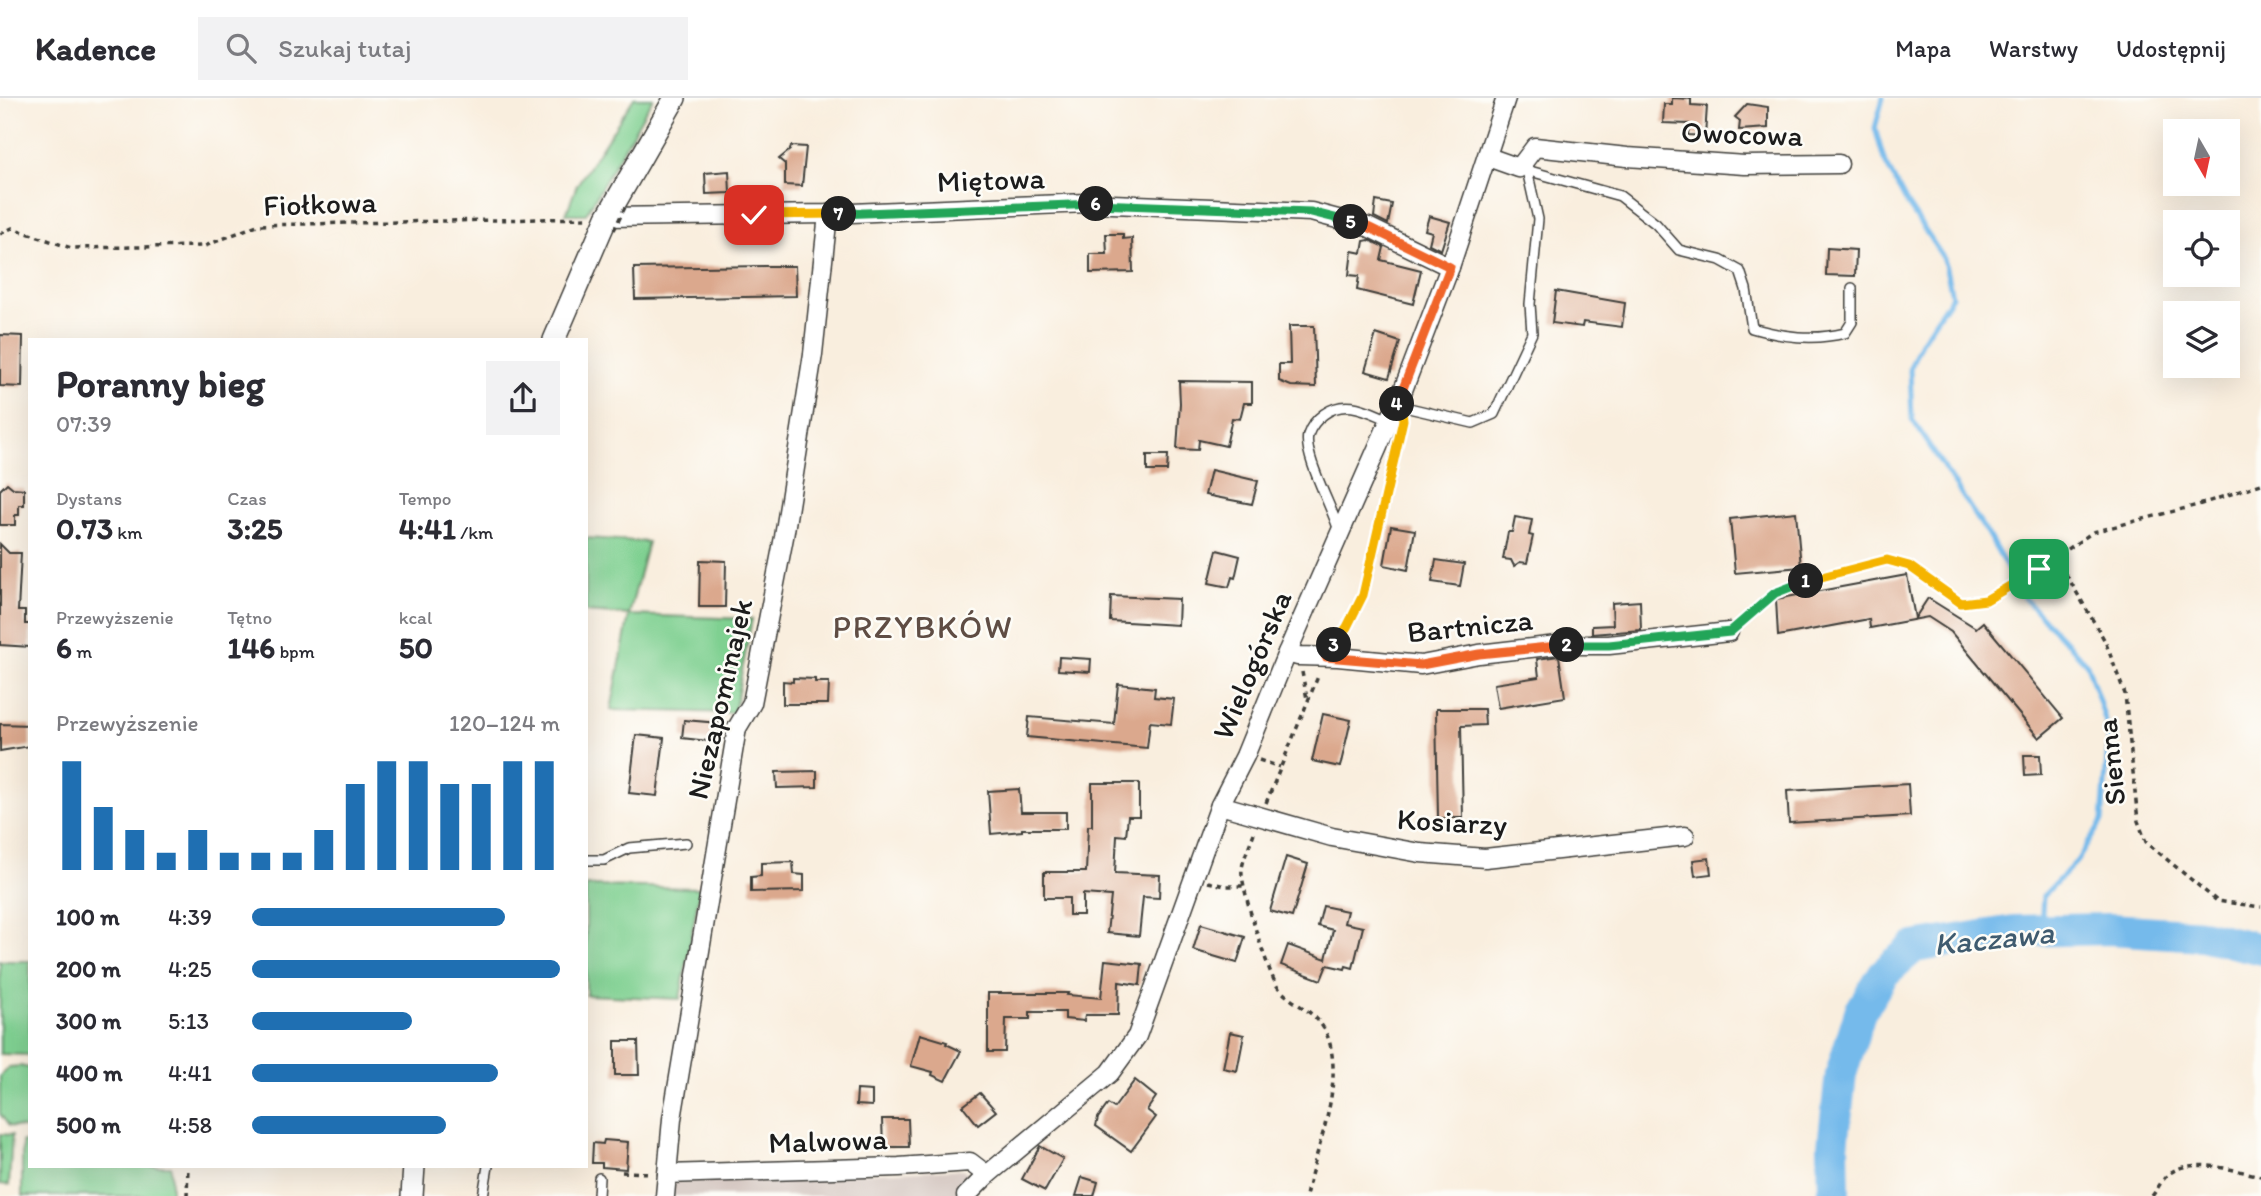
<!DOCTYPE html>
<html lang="pl">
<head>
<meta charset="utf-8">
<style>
	body { margin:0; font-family:Itim,sans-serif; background:#f2f2f3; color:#2b2b33; height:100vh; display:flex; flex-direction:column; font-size:26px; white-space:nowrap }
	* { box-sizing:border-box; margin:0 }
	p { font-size:23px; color:#7c7c81 }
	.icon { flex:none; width:38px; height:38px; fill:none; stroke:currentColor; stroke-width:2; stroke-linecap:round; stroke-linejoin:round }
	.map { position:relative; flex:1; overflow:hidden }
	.panel { position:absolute; left:28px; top:240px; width:560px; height:830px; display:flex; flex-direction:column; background:#fff; border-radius:0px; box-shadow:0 7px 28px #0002 }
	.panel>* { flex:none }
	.needle { width:46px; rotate:171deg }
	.buttons { position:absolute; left:2163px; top:21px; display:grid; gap:14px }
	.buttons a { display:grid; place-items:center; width:77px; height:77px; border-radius:0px; background:#fff; box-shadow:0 7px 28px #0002; font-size:35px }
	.pin { position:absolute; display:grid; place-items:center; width:60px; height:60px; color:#fff; margin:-30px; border-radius:14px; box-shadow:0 4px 10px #0006 }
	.km { position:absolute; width:35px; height:35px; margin:-18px; border-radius:50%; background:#222; color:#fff; font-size:19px; line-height:35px; text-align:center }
	.round { display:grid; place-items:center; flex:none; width:74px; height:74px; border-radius:0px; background:#f2f2f3 }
	.overview { display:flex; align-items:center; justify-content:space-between; height:119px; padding:0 28px }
	h1 { font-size:38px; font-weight:700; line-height:52px }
	.metrics { display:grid; grid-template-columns:repeat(3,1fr); gap:10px; height:119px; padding:7px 28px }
	.metrics div { display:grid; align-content:center }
	.metrics b { font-size:30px; font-weight:700 }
	.metrics small { font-size:19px; font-weight:400 }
	.metrics p { font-size:19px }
	.chart { height:196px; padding:14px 28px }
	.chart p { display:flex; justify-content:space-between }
	.chart svg { width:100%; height:126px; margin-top:7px; stroke:#1f6fb2; stroke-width:6 }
	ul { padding:0 28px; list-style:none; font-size:23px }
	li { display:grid; grid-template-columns:112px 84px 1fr; align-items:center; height:52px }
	li i { height:18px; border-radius:9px; background:#1f6fb2 }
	header { display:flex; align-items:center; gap:42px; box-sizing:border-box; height:98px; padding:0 35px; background:#fff; border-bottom:2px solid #e1e1e2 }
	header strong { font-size:33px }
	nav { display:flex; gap:38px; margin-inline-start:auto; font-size:24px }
	.search { width:490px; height:63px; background:#f2f2f3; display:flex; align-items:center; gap:18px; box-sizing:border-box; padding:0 24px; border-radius:0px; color:#7c7c81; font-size:26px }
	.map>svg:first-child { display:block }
	.industrial { fill:#cfc0ba }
	.green { fill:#7fd091; stroke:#4e7656; stroke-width:2 }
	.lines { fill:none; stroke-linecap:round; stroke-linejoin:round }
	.stream { stroke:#74baeb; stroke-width:5 }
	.river { stroke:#74baeb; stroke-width:32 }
	.building { fill:#dba88d }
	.service-casing { stroke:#3d3c39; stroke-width:12 }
	.minor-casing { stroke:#3d3c39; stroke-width:21 }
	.tertiary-casing { stroke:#3d3c39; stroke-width:24 }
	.path { stroke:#3d3c39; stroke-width:3.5; stroke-dasharray:5 5; stroke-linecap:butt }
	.service { stroke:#fff; stroke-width:9 }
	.minor { stroke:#fff; stroke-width:18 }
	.tertiary { stroke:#fff; stroke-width:21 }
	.path-bridge { stroke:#3d3c39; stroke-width:3.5; stroke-dasharray:5 5; stroke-linecap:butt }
	.split-1-casing { stroke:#fff; stroke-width:14 }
	.split-2-casing { stroke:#fff; stroke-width:14 }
	.split-3-casing { stroke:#fff; stroke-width:14 }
	.split-4-casing { stroke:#fff; stroke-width:14 }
	.split-5-casing { stroke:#fff; stroke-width:14 }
	.split-6-casing { stroke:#fff; stroke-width:14 }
	.split-7-casing { stroke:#fff; stroke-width:14 }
	.split-8-casing { stroke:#fff; stroke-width:14 }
	.split-1 { stroke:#f5b400; stroke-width:9 }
	.split-2 { stroke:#22a559; stroke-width:9 }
	.split-3 { stroke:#f0652b; stroke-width:9 }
	.split-4 { stroke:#f5b400; stroke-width:9 }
	.split-5 { stroke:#f0652b; stroke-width:9 }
	.split-6 { stroke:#22a559; stroke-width:9 }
	.split-7 { stroke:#22a559; stroke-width:9 }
	.split-8 { stroke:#f5b400; stroke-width:9 }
	.labels { text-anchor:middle; stroke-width:5; stroke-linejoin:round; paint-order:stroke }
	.street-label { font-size:30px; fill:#1c1c1c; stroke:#fdfcf7 }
	.neighbourhood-label { font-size:32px; letter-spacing:2px; fill:#5f4d44; stroke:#fdfcf7 }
	.water-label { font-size:32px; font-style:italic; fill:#3f5b6f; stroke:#fdfcf7 }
</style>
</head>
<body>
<header>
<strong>Kadence</strong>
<div class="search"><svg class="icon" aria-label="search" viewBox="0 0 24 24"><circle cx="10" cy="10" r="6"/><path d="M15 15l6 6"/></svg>Szukaj tutaj</div>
<nav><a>Mapa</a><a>Warstwy</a><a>Udostępnij</a></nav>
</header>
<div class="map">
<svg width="2261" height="1098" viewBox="0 0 2261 1098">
	<rect width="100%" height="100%" fill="#fdfcf7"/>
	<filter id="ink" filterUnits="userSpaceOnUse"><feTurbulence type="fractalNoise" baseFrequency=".0143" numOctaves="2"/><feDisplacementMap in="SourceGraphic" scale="14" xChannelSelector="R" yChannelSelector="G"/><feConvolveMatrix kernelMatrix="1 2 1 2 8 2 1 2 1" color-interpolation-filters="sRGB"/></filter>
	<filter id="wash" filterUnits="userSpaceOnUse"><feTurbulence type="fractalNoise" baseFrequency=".00686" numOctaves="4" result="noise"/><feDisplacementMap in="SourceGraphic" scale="28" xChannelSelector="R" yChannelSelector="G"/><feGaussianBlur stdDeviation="1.57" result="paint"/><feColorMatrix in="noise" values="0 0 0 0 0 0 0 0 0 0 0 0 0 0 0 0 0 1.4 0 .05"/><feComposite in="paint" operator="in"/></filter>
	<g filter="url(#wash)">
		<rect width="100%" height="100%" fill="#f9eede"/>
		<path class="industrial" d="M963,1071L974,1080L954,1098H672L674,1084Z"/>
		<g class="green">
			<path d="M634,0H653L586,116H566L577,87Z"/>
			<path d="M586,440L648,444L629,517L752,521L734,615L611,612L629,517L586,514Z"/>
			<path d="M586,788L700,790L680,901L586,897Z"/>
			<path d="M0,863H30V957L0,956Z"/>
			<path d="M20,968L30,970V1031L9,1028L0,1016V978L9,969Z"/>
			<path d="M0,1036L12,1037L9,1087L0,1086Z"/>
			<path d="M22,1044H30V1068H171V1098H22Z"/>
		</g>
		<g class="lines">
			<path class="stream" d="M1883,0L1875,30L1884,62L1908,107L1944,161L1952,198L1921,244L1910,270L1912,321L1988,437L2024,500L2087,566L2109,634L2102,723L2077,763L2043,798L2041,832"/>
			<path class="river" d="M1834,1098L1833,1048L1841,976L1860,914L1884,875L1914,849L2014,833L2110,831L2202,837L2261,851"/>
		</g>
		<g id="blocks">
			<g class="building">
				<path d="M1672,0L1691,1V7L1707,8L1705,38L1688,37L1689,26L1663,25L1664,6H1672Z"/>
				<path d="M1747,6L1768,9V30L1739,32L1740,23L1735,19Z"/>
				<path d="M791,48L806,49L802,88L785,87V66L779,61L790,52Z"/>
				<path d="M729,73L730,95L706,96L705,75Z"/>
				<path d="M1376,103L1392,106L1388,126L1374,119Z"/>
				<path d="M1429,118L1450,124L1441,152L1429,146L1432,134L1425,132Z"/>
				<path d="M1106,136H1123V141L1132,140L1133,174L1090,175V156H1107Z"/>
				<path d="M1369,142L1384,149L1381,162L1421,172L1413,206L1357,192L1359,178L1349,177L1352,153L1362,155L1364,143Z"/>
				<path d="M1827,150L1856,152L1855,178L1826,177Z"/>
				<path d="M765,168H795L796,198L635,201L634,170Z"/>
				<path d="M1556,193L1625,205L1622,229L1583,224L1582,229L1552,225Z"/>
				<path d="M1289,228H1314L1316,289L1291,288L1279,283V266H1290Z"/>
				<path d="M1376,236L1400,244L1389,280L1365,273Z"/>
				<path d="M0,237L23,238L22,289L0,288Z"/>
				<path d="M1179,283L1252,284V305H1244L1240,321L1232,320L1226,348L1199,342L1198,352L1177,351L1180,305Z"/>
				<path d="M1147,357H1168L1167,373H1147Z"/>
				<path d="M1211,372L1258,383L1252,406L1205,397Z"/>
				<path d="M7,385L13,390L24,391V407H19V417H15V427H0V392Z"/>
				<path d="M1796,414L1801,469L1735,475L1730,421Z"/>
				<path d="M1515,419L1532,422L1529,437L1533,438L1527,465L1520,464L1514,468L1511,462L1503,461L1508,434H1512Z"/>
				<path d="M1391,428L1415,432L1408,472L1384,467Z"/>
				<path d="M0,446L9,455H21L18,513H25V526H30V549L0,547Z"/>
				<path d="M1217,452L1240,458L1235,480L1232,479L1229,489L1209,485Z"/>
				<path d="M700,462L726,463L725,509H699Z"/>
				<path d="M1436,462L1464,466L1460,488L1432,484Z"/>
				<path d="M1907,477L1915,520L1928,500L1976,530L1983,524L2063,620L2039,640L1951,534L1928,519L1870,530L1869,521L1778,538L1776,501Z"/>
				<path d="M1111,498L1179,501L1178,527L1110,523Z"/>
				<path d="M1640,503L1641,532L1592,536V528L1613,527L1612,505Z"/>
				<path d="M1559,558L1565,599L1498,610L1494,586L1539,579L1537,561Z"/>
				<path d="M1059,559L1091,561L1090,574L1058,572Z"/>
				<path d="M793,580L815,581V584H829L828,606H783V583L793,584Z"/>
				<path d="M1118,586L1155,590L1154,599L1174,601L1171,626L1150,624L1147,650L1027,639L1029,619L1114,626Z"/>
				<path d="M1436,611H1484L1485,627L1461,628L1463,720H1438Z"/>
				<path d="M1323,616L1351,622L1340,669L1312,663Z"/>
				<path d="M684,622L719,625L717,644L682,640Z"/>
				<path d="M0,626L30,627V648L0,653Z"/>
				<path d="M636,637L664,640L657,698L629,695Z"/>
				<path d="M2024,657H2040L2041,677L2025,678Z"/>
				<path d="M817,673V689L777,690L776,674Z"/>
				<path d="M1092,685H1139V718H1128L1126,738L1117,737L1115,775L1160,777L1159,800L1143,799L1139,838L1107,835L1111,798L1083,796V817H1069V800H1044V774H1086L1088,728H1092Z"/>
				<path d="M1908,686L1910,718L1789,725L1787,693Z"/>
				<path d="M1019,691L1021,714H1066V731H1022V733L991,736L988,693Z"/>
				<path d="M1286,759L1308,766L1292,819L1270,813Z"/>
				<path d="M1709,760L1711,776L1695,778L1693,762Z"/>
				<path d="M793,764L794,776L804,777V793L751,794V779L761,778V765Z"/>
				<path d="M1323,808L1347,813L1344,825L1363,829L1353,870L1346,868L1345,871L1327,867L1321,882L1281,867L1288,847L1326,861L1333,832L1318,828Z"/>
				<path d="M1201,826L1245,839L1237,865L1193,852Z"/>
				<path d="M1105,862L1142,866L1140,887L1119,884L1118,917H1085L1084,923L1065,921V914H1030V921H1006L1005,954H988V895H1068L1067,897L1101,900Z"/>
				<path d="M1230,934L1244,937L1237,973L1223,970Z"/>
				<path d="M920,936L947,944L946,946L961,953L945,983L932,977L933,974L911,968Z"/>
				<path d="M615,943H638L639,977H615Z"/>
				<path d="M1135,982L1156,999L1147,1012L1156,1019L1131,1053L1096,1028L1098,1020L1108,1006L1114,1010Z"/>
				<path d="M857,992L872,993V1008L856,1007Z"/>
				<path d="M980,995L996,1013L978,1027L963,1008Z"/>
				<path d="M882,1021H908L909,1049H883Z"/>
				<path d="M604,1042L628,1044L626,1071L602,1069V1065H592L593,1045L603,1046Z"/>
				<path d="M1040,1048L1063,1061L1045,1093L1022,1081Z"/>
				<path d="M1082,1079L1098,1084L1094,1098H1076Z"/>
			</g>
		</g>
	</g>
	<g filter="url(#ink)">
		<use href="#blocks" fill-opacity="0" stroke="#3d3c39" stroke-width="2"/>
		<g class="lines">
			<defs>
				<g id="service">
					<path d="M1519,70L1620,98L1656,126L1679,152L1720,162L1740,173L1746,191L1752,230C1783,239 1813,243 1845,235L1852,224V190"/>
					<path d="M1396,307L1473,325L1494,316L1532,235L1530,206L1538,121L1527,72"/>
					<path d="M1339,433C1333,411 1303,357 1308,337C1311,328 1317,321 1324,316C1346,300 1367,313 1390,322"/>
					<path d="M586,762H604L629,750L686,745"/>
					<path d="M483,1098L488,1068"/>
					<path d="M598,1098L599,1080"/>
				</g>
				<g id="minor">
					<path d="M1488,59L1519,70L1535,49L1627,59L1745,67L1839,66"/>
					<path d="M607,119L828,116L1087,105L1311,114L1368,129L1450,169"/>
					<path d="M1287,555L1298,558L1338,559L1421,567L1479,556L1557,547H1609L1729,534"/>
					<path d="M1220,707L1332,739L1420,755L1485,760L1685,738"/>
					<path d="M667,1076L899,1069L970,1064L987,1077"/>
					<path d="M665,1098L672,1021L737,630L752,605L784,439L813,256L828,116"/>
					<path d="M966,1098L987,1077L1110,975L1137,938L1220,707L1245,658L1287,555L1403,292L1450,169L1506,0"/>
				</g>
				<g id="tertiary">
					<path d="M554,242L607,119L675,0"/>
					<path d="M412,1098L414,1068"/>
				</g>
			</defs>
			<use href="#service" class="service-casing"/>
			<use href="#minor" class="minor-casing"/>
			<use href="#tertiary" class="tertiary-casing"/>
			<g class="path">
				<path d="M0,136L12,130L71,150L205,148L257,127L587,120"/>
				<path d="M2056,459L2105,543L2125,596L2138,723L2146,744L2217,803L2261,809"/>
				<path d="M1741,524L1775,495L1811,481L1887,462L1909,468L1961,505L1986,502L2039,471L2093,434L2198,407L2261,386"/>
				<path d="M1338,542L1362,497L1395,357"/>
				<path d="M1302,574L1307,601"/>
				<path d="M1259,662L1280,669"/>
				<path d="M1266,705L1319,576"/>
				<path d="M1254,735C1250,746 1244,759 1242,770C1239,785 1268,874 1277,888C1295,911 1321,911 1330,946C1342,996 1316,1049 1306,1098"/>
				<path d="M1208,784L1225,788H1244"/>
				<path d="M622,1074L651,1075"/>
				<path d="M187,1098L188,1068"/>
				<path d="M2152,1098C2158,1091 2161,1082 2169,1076C2190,1058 2236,1073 2261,1078"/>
			</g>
			<use href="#service" class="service"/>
			<use href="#minor" class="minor"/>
			<use href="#tertiary" class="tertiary"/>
			<path class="path-bridge" d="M614,132L627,105"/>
		</g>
	</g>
	<g class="lines" filter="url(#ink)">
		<defs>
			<path id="split-1" d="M1806,483L1887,462L1909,468L1961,505L1986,502L2039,471"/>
			<path id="split-2" d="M1567,547H1609L1730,534L1775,495L1806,483"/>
			<path id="split-3" d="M1334,547L1326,559L1421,567L1479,556L1567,547"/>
			<path id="split-4" d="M1334,547L1347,529L1363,497L1403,322L1402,312L1397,306"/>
			<path id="split-5" d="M1351,124L1368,129L1450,169L1397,306"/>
			<path id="split-6" d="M1096,106L1311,114L1351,124"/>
			<path id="split-7" d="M839,116L1096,106"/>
			<path id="split-8" d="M754,117L839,116"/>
		</defs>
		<use href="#split-1" class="split-1-casing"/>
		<use href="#split-2" class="split-2-casing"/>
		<use href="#split-3" class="split-3-casing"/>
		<use href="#split-4" class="split-4-casing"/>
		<use href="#split-5" class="split-5-casing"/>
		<use href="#split-6" class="split-6-casing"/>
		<use href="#split-7" class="split-7-casing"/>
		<use href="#split-8" class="split-8-casing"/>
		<use href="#split-1" class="split-1"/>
		<use href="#split-2" class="split-2"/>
		<use href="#split-3" class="split-3"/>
		<use href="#split-4" class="split-4"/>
		<use href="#split-5" class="split-5"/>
		<use href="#split-6" class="split-6"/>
		<use href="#split-7" class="split-7"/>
		<use href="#split-8" class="split-8"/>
	</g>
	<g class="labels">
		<g class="street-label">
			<text transform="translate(1742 36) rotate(2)" y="10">Owocowa</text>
			<text transform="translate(991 82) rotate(-2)" y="10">Miętowa</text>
			<text transform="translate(320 106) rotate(-2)" y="10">Fiołkowa</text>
			<text transform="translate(1470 528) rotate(-6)" y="10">Bartnicza</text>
			<text transform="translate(1252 567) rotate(-67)" y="10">Wielogórska</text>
			<text transform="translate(720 601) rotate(-77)" y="10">Niezapominajek</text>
			<text transform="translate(2111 664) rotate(-96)" y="10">Sienna</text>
			<text transform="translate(1452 724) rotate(3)" y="10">Kosiarzy</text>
			<text transform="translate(828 1043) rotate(-2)" y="10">Malwowa</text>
		</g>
		<g class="neighbourhood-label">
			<text x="923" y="540">PRZYBKÓW</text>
		</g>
		<g class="water-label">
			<text transform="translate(1994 840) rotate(-6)" y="11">Kaczawa</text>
		</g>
	</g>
</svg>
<div class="buttons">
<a><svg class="needle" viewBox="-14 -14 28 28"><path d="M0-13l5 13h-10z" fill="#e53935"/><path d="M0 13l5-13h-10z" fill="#7c7c81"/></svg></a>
<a><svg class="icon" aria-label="locate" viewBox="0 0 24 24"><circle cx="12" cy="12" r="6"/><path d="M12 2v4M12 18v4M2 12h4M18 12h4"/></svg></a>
<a><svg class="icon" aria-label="layers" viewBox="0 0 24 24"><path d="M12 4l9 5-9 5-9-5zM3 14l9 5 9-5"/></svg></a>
</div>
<div class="pin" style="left:2039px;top:471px;background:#1e9e55"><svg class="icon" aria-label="arrive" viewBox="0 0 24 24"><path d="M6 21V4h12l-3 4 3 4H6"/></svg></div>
<div class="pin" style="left:754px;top:117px;background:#d93025"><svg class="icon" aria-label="check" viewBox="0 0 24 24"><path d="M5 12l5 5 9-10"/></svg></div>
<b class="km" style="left:1806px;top:483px">1</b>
<b class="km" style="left:1567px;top:547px">2</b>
<b class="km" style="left:1334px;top:547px">3</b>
<b class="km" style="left:1397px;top:306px">4</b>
<b class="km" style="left:1351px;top:124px">5</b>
<b class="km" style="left:1096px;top:106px">6</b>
<b class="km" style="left:839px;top:116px">7</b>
<section class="panel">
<div class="overview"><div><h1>Poranny bieg</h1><p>07:39</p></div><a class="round"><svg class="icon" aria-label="share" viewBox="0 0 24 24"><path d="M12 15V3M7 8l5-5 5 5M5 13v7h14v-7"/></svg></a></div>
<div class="metrics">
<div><p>Dystans</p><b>0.73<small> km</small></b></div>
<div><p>Czas</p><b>3:25</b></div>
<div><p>Tempo</p><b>4:41<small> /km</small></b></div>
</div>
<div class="metrics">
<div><p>Przewyższenie</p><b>6<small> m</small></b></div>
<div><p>Tętno</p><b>146<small> bpm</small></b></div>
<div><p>kcal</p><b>50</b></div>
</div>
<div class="chart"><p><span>Przewyższenie</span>120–124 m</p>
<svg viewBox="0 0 160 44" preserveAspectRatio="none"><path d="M5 44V6M15 44V22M25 44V30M35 44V38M45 44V30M55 44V38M65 44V38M75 44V38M85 44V30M95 44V14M105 44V6M115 44V6M125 44V14M135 44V14M145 44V6M155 44V6"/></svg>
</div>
<ul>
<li><b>100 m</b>4:39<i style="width:82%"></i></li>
<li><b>200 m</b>4:25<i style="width:100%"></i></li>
<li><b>300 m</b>5:13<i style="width:52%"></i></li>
<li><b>400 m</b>4:41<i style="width:80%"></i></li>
<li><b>500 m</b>4:58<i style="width:63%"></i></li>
</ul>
</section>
</div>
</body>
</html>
